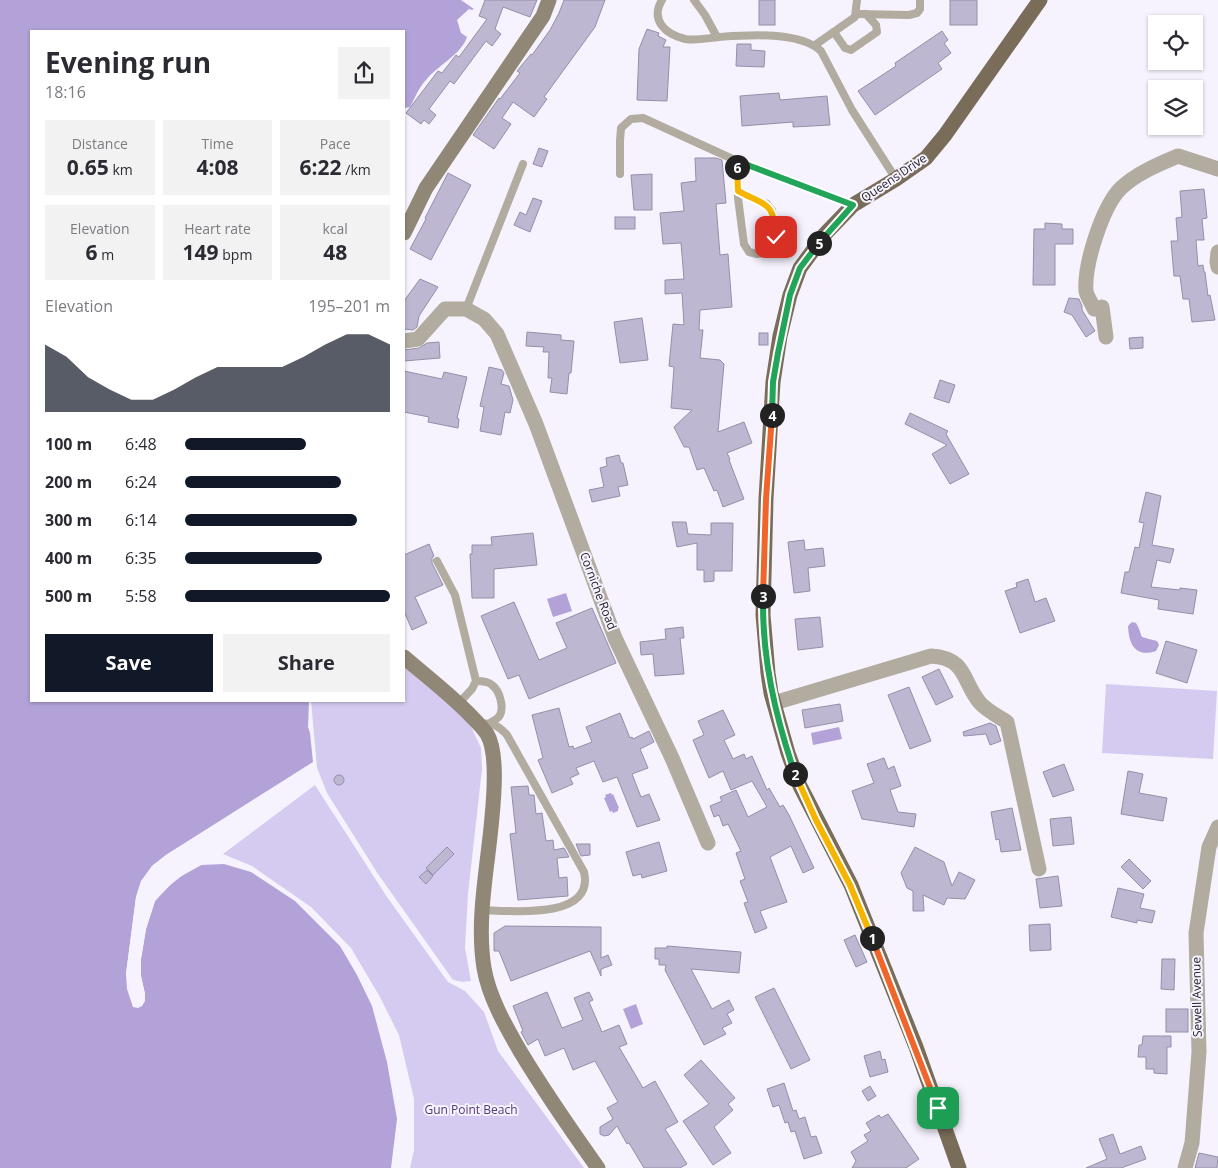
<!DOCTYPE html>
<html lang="en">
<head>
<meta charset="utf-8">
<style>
	body { margin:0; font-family:"Open Sans",sans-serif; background:#f2f2f3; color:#2b2b33; height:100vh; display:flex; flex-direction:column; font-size:19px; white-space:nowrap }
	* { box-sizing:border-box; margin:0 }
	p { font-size:16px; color:#7c7c81 }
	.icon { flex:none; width:28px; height:28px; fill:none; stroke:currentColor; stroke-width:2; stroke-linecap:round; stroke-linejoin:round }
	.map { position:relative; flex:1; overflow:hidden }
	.sheet { position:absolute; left:30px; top:30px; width:375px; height:672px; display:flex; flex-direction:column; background:#fff; border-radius:0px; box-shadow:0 1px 4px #0004 }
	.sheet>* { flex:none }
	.controls { position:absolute; left:1148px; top:15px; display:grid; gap:10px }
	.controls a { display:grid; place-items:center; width:55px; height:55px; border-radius:0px; background:#fff; box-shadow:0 1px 4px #0004; font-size:25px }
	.pin { position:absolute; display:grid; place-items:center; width:42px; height:42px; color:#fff; margin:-21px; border-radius:10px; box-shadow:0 2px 8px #0006 }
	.km { position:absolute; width:25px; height:25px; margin:-12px; border-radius:50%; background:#222; color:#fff; font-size:14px; line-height:25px; text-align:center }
	.round { display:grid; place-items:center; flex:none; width:52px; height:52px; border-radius:0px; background:#f2f2f3 }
	.summary { display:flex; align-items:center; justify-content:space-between; height:85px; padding:0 15px }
	h1 { font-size:28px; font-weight:700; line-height:38px }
	.stats { display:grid; grid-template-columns:repeat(3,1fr); gap:8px; height:85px; padding:5px 15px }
	.stats div { display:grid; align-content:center; border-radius:0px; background:#f2f2f3; text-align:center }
	.stats b { font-size:21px; font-weight:700 }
	.stats small { font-size:14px; font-weight:400 }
	.stats p { font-size:14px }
	.chart { height:140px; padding:10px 15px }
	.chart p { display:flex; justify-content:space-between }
	.chart svg { width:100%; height:90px; margin-top:5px; fill:#111827; opacity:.7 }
	.action { display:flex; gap:10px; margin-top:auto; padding:10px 15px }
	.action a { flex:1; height:58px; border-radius:0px; background:#111827; color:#fff; font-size:20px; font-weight:700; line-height:58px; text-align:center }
	.action a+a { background:#f2f2f3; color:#2b2b33 }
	ul { padding:0 15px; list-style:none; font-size:16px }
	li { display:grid; grid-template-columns:80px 60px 1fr; align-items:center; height:38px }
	li i { height:12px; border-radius:6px; background:#111827 }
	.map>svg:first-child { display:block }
	.green { fill:#d5cbf0 }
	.water { fill:#b2a2d8 }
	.pier { fill:#f6f3fe }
	.building { fill:#beb7d2; stroke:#958ea8 }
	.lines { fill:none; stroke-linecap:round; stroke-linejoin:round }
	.lane { stroke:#b2aba0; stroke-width:8 }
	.street { stroke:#b2aba0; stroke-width:15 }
	.secondary { stroke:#918777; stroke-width:15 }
	.primary { stroke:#796d5a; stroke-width:15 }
	.split-1-casing { stroke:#fff; stroke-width:10 }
	.split-2-casing { stroke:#fff; stroke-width:10 }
	.split-3-casing { stroke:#fff; stroke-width:10 }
	.split-4-casing { stroke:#fff; stroke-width:10 }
	.split-5-casing { stroke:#fff; stroke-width:10 }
	.split-6-casing { stroke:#fff; stroke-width:10 }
	.split-7-casing { stroke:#fff; stroke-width:10 }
	.split-1 { stroke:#f0652b; stroke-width:6 }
	.split-2 { stroke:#f5b400; stroke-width:6 }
	.split-3 { stroke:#22a559; stroke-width:6 }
	.split-4 { stroke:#f0652b; stroke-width:6 }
	.split-5 { stroke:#22a559; stroke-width:6 }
	.split-6 { stroke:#22a559; stroke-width:6 }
	.split-7 { stroke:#f5b400; stroke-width:6 }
	.labels { text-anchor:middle; stroke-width:4; stroke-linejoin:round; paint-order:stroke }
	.street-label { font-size:12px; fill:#1f1c26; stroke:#f6f3fe }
	.park-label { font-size:12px; fill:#51397b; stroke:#f6f3fe }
</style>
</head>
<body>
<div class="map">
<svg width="1218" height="1168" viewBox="0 0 1218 1168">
	<rect width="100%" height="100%" fill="#f6f3fe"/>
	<g class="green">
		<path d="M404,663L469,722L481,748L482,769L468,894L465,948L471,981L463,982L453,980L378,874L327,793L317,768L311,701H404Z"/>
		<path d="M1106,684L1217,691L1213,759L1102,753Z"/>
		<path d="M315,785L387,897L448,982L465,991L484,1012L498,1051L584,1168H410L414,1150V1099L399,1035L380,997L351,948L311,907L252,866L223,854Z"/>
	</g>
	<g class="water">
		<path d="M0,0H461L474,9L472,10L469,9L457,20L461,33L467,37C461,55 438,65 426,80C419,87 415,98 410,107L404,108V31H31V701H309L308,727L310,733L313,762L166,855L152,866L141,881L136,897L126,974L133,1007L142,1006L145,994L141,976V959L146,929L155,901L165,889L188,871L201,865L224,864L251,872L295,901L340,946L357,975L372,1006L387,1062L397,1119L391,1168H0Z"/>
		<path d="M566,593L572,611L553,617L547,599Z"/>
		<path d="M1132,622L1136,623C1146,640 1134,635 1157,641L1159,645L1156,651C1135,658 1129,644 1128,626Z"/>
		<path d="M839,727L842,739L813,745L811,733Z"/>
		<path d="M611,793L612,795L613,794L619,808L618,809V811L613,813L612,811L610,812L604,798L606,797L605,795Z"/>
		<path d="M636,1004L643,1024L631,1029L623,1009Z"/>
	</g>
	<path class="pier" d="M311,764L312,766L168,857L154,868L143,883L139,897L128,974L129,988L133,1000L135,1005L138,1006L142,1000L143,994L138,977V959L144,928L153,900L163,887L174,877L187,869L205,863L176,879L155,901L146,929L141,959V976L145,994V1001L142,1006L138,1008L133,1007L127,989L126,974L136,897L141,882L152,866L166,855Z"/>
	<g class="building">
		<path d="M485,0H537L530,17L503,7L495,29L501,34L492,46L486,41L454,84L450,81L429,109L436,115L429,124L424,120L421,124L406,113L438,71L442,73L456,55L459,57L487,19L479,16Z"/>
		<path d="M564,0H605L595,27L544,97L547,99L534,117L513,102L502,118L511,124L494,149L473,135L499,98L500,99L520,73L517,71L531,54L532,55L550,30L559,13Z"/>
		<rect x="759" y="0" width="16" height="25"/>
		<rect x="950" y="0" width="27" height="25"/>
		<path d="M647,29L659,33L658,36L666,40L663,47H670L667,101L637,100L639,49Z"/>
		<path d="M942,31L948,40L944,43L951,53L938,63L942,69L875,115L858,91L896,66L895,63Z"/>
		<path d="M737,44H751V50L765,51L764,67L736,66Z"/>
		<path d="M779,93L780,100L827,96L830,125L793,127V122L742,126L740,96Z"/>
		<path d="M539,148L548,151L542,167L533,164Z"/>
		<path d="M695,158H716L722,160L726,203L716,204L720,255L728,254L732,307L700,310L699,330H703L700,358L720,360L724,364L718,432L744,422L752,443L727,453L730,459L729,460L744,499L723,507L717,490L714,491L704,468L697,470L689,447H684L674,427L692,410L671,408L674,367L669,366L673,324L684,325L682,293L665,294V280L684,279L681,243L663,244L660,213L684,211L681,183L696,181Z"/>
		<path d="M448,173L471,185L431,260L410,249L426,219L425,218Z"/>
		<path d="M652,174V210H634L631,175Z"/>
		<path d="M1204,189L1207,218L1202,219L1204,240H1196L1198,266L1203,265L1204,272H1205L1208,296L1210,295L1215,320L1192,322L1189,299H1183L1180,276H1174L1171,241H1178L1176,218L1182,217L1180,191Z"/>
		<path d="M533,198L542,201L530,232L514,225L520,212L526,215Z"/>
		<rect x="615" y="217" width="20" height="12"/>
		<path d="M1045,223L1062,224V229H1073V244H1055V285H1033L1034,229H1045Z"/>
		<path d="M420,279L438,287L419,316L417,327L413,330L404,329V301Z"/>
		<path d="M1069,298L1079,299L1082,306V310L1095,331L1086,337L1072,315L1064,312Z"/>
		<path d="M642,318L648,360L620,363L614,322Z"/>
		<path d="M527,332L561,335V340L574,341L571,373H569L567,394L550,392L552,378H548L549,352H543L544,347L526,346Z"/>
		<rect x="759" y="333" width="9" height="12"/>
		<path d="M1143,337V348L1130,349L1129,338Z"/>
		<path d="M439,342L440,358L404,361V350L419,348L427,343Z"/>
		<path d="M489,367L502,370L504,373L501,384L509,386L513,400L510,413L505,412L501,435L480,431L484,407L480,406Z"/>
		<path d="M404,371L442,379L444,372L467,377L457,418L459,419L458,428L428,422L429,417L404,412Z"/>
		<path d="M940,380L955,385L949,403L934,398Z"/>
		<path d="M910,413L948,431L946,434L969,474L950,484L932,454L947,445L905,424Z"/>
		<path d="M619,455L621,463H623L628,485L618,487L620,496L592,502L589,490L604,487L600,468L607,466L606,458Z"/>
		<path d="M1146,492L1161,496L1152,545L1174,549L1170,563L1157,560L1151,587L1180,590V588L1197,590L1193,614L1158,609L1159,600L1121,593L1125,572H1129L1135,547L1139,548L1144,523L1139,522Z"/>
		<path d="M672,522H686L688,534L711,535V523H733L732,571H714V581L704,582V570H697V543L677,547Z"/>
		<path d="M533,533L537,565L494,569V598H472L470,554H472V545H492L491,537Z"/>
		<path d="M804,540L805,550L823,548L825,566L808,568L810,591L794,593L788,542Z"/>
		<path d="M429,544L434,556L432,558V563L443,585L415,597L427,623L412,630L404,611V555Z"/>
		<path d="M1028,579L1035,602L1046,598L1055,621L1020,633L1005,591L1017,587L1016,583Z"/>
		<path d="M514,602L539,660L567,648L556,623L592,608L616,663L529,699L519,675L508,679L481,616Z"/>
		<path d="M820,617L823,647L798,650L795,619Z"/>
		<path d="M683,627L684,638H680L684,674L655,676L653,654L641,655L640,642L666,639L665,629Z"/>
		<path d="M1166,641L1197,650L1187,683L1156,673Z"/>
		<path d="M939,669L953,697L936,705L922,677Z"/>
		<path d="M909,687L931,741L910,749L888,695Z"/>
		<path d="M840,704L843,721L805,728L802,710Z"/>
		<path d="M559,708L569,747L573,746L574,749L592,742L586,727L620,713L630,738L632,737L633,739L649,731L654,742L640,749L648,768L632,774L641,797L649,794L660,820L637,827L617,777L603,782L594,761L576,768L579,774L570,778L573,784L552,793L538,760L543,758L532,715Z"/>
		<path d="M723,710L735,735L724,740L733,759L744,754L746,759L752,756L767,790L769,788L780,807L783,805L789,815L814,868L803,873L791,846L770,857L787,902L760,911L767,928L755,933L744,903L748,902L740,881L745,879L736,853L741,851L728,824L723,826L719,815L714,817L710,806L722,801L720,797L736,790L748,817L767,807L752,781L731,790L723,771L709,778L693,740L704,735L698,721Z"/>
		<path d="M990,723L996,726L1001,741L990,745L986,734L964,736L963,732Z"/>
		<path d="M884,758L888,769L894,766L901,786L890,790L898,812L916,814L914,827L862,819L852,791L874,783L867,764Z"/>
		<path d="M1064,764L1074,790L1053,797L1043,772Z"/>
		<path d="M1128,771L1143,774L1139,793L1167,798L1163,821L1121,814Z"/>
		<circle cx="339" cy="780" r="5"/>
		<path d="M528,786L529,795H534L536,814L542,813L546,841L553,840L554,850L564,848L569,857L557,858L559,878L567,877L568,896L518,900L510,834L516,833L511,787Z"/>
		<path d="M1012,808L1021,850L1001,852L999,839L996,840L991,812Z"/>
		<path d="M1071,817L1074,844L1053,846L1050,819Z"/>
		<path d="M659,842L667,871L642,878L641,874L633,876L626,852Z"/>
		<path d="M576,844H590V855L581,856Z"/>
		<path d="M447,847L454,854L433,875L426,868Z"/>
		<path d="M915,847L944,862L952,886L959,872L975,880L965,899L947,898L944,905L923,895L924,911H913V891L907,888L901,873Z"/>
		<path d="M1129,859L1151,881L1143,889L1121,867Z"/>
		<path d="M427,870L433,876L426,884L419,877Z"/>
		<path d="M1058,876L1062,906L1040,908L1036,879Z"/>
		<path d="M1118,888L1144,894L1140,908L1155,911L1152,923L1137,920V923L1111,917Z"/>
		<path d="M1050,924L1051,950L1030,951L1029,925Z"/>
		<path d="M505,926L601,927V958L608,955L612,965L601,969V976L590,951L511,981L499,951H494V933Z"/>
		<path d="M855,935L867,962L856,967L844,940Z"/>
		<path d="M667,946L741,952L739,973L691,969L712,1009L729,1000L734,1010L727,1014L732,1023L722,1028L726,1034L704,1045L665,970L666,965H659V959H655V948H667Z"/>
		<path d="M1162,959H1175L1174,990L1161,989Z"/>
		<path d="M774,988L810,1060L791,1069L755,997Z"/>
		<path d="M547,992L562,1028L583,1020L574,998L589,992L593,1000L589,1002L602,1032L619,1025L627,1044L619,1047L643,1088L655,1081L678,1122L665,1129L687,1164L680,1168H644L629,1143L627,1144L617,1126L609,1135L604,1136L600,1134V1127L613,1119L607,1108L618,1102L595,1061L573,1070L564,1048L545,1056L538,1039L528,1045L521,1032L523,1031L513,1006Z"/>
		<rect x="1166" y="1009" width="22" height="23"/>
		<path d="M1143,1036H1171V1047H1167V1074L1154,1073V1069H1146V1057H1138L1139,1045H1142Z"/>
		<path d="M880,1051L882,1060L885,1059L888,1072L870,1077L864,1056Z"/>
		<path d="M701,1060L735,1098L728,1104L733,1110L714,1127L731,1153L713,1165L683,1121L709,1104L684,1075Z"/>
		<path d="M784,1083L793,1111L796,1110L799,1119L805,1117L811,1137L816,1136L822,1153L804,1159L795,1131L791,1132L788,1122L785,1123L779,1105L773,1107L767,1089Z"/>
		<path d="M870,1086L876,1096L868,1101L862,1091Z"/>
		<path d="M888,1114L919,1159L906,1168H852L856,1161L851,1152L868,1141L864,1135L871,1131L866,1123L879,1115L881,1118Z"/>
		<path d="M1113,1134L1120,1154L1141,1146L1146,1159L1121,1168H1086L1107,1159L1099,1139Z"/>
		<path d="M1199,1153L1218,1157L1217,1168H1195Z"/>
	</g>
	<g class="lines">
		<g class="lane">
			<path d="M662,0C650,20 665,34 685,39C697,41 708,38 719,37C748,35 799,31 821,51L852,110L896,179"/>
			<path d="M694,0L705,15L717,37"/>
			<path d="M857,14L909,15L917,13L920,9V0"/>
			<path d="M834,32L845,48L851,50L877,32L876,25L866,14"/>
			<path d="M815,45L855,17L857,0"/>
			<path d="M737,161L738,198L744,244L749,252L757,254L764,253L770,249L776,237L772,210L767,204L738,191"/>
			<path d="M620,174V141L621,128L631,119L643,118L737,161L853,205"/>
			<path d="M466,309L523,164"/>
			<path d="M437,561L455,595L476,681L472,689L459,703"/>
			<path d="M476,681C481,681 488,681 492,685C500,691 504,707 500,715C498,719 493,721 490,723"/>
			<path d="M478,724C492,722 498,725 507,735L584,872C595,920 511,911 483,910"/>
		</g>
		<g class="street">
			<path d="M1218,252L1217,262L1218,267"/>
			<path d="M1106,337L1102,307L1094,309C1092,303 1087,297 1086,291C1084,265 1102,207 1121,188C1137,173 1159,164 1178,156L1218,169"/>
			<path d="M404,341L418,339L445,309H466L484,319L497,334L536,424L615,638L672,758L708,843"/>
			<path d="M774,703L931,656C968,658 962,683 981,704C988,711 999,717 1007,722L1039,869"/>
			<path d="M1185,1168L1192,1143L1199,1052L1196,933L1209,847L1218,827"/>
		</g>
		<g class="secondary">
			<path d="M404,233L426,188L543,16L549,0"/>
			<path d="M404,657C427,677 451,695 472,717C477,722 483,728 487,734C498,752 494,796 492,817C488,866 476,919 484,968C489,997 505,1025 520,1051C544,1091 571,1130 598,1168"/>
		</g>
		<path class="primary" d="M959,1168L916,1047L861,910L851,885L800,786L788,753L771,693L768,673L763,615L766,499L773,382L780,336L790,295L800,268L825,234L853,205L896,179L926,158L945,135L1040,0"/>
	</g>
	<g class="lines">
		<defs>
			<path id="split-1" d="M872,938L938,1108"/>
			<path id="split-2" d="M795,774L816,820L850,885L872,938"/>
			<path id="split-3" d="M763,596C762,659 775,715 795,774"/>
			<path id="split-4" d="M763,596L766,499L772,415"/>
			<path id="split-5" d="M772,415L773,382L778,353L790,295L800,268L819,243"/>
			<path id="split-6" d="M737,167V161L853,205L819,243"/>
			<path id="split-7" d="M737,167L738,191C766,206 774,201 776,237"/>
		</defs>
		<use href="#split-1" class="split-1-casing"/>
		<use href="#split-2" class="split-2-casing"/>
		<use href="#split-3" class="split-3-casing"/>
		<use href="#split-4" class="split-4-casing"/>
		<use href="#split-5" class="split-5-casing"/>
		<use href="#split-6" class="split-6-casing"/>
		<use href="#split-7" class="split-7-casing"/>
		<use href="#split-1" class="split-1"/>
		<use href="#split-2" class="split-2"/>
		<use href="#split-3" class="split-3"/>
		<use href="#split-4" class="split-4"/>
		<use href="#split-5" class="split-5"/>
		<use href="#split-6" class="split-6"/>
		<use href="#split-7" class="split-7"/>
	</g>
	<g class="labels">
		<g class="street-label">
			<text transform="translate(894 178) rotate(-34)" y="4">Queens Drive</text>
			<text transform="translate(598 591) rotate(69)" y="4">Corniche Road</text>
			<text transform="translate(1197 997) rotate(-91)" y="4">Sewell Avenue</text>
		</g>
		<g class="park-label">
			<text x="471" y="1114">Gun Point Beach</text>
		</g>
	</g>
</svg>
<div class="controls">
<a><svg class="icon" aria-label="locate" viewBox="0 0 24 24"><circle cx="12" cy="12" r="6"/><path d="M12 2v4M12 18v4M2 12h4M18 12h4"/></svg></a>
<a><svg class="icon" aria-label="layers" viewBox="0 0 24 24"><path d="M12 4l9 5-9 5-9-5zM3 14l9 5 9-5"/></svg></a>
</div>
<div class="pin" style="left:938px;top:1108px;background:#1e9e55"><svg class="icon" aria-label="arrive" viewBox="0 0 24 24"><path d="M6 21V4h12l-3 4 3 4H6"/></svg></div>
<div class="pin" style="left:776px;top:237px;background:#d93025"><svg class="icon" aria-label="check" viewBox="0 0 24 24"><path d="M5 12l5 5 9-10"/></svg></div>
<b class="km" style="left:872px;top:938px">1</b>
<b class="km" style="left:795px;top:774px">2</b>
<b class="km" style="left:763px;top:596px">3</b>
<b class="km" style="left:772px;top:415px">4</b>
<b class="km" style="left:819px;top:243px">5</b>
<b class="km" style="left:737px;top:167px">6</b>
<section class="sheet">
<div class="summary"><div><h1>Evening run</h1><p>18:16</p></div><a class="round"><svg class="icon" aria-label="share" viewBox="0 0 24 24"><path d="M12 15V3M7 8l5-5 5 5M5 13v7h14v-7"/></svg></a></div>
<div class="stats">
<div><p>Distance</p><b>0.65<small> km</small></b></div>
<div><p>Time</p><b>4:08</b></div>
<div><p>Pace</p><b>6:22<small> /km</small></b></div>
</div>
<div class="stats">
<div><p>Elevation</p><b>6<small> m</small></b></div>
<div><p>Heart rate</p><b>149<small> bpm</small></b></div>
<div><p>kcal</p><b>48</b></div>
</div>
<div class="chart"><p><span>Elevation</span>195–201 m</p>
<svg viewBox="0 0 160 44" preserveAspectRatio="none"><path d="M0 44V11L10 17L20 27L30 33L40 38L50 38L60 33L70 27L80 22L90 22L100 22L110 22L120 17L130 11L140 6L150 6L160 11V44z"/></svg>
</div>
<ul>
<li><b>100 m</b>6:48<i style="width:59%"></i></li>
<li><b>200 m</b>6:24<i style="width:76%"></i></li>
<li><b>300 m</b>6:14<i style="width:84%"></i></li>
<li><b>400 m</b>6:35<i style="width:67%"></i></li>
<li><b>500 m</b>5:58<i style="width:100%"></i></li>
</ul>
<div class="action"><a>Save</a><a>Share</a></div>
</section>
</div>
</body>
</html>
